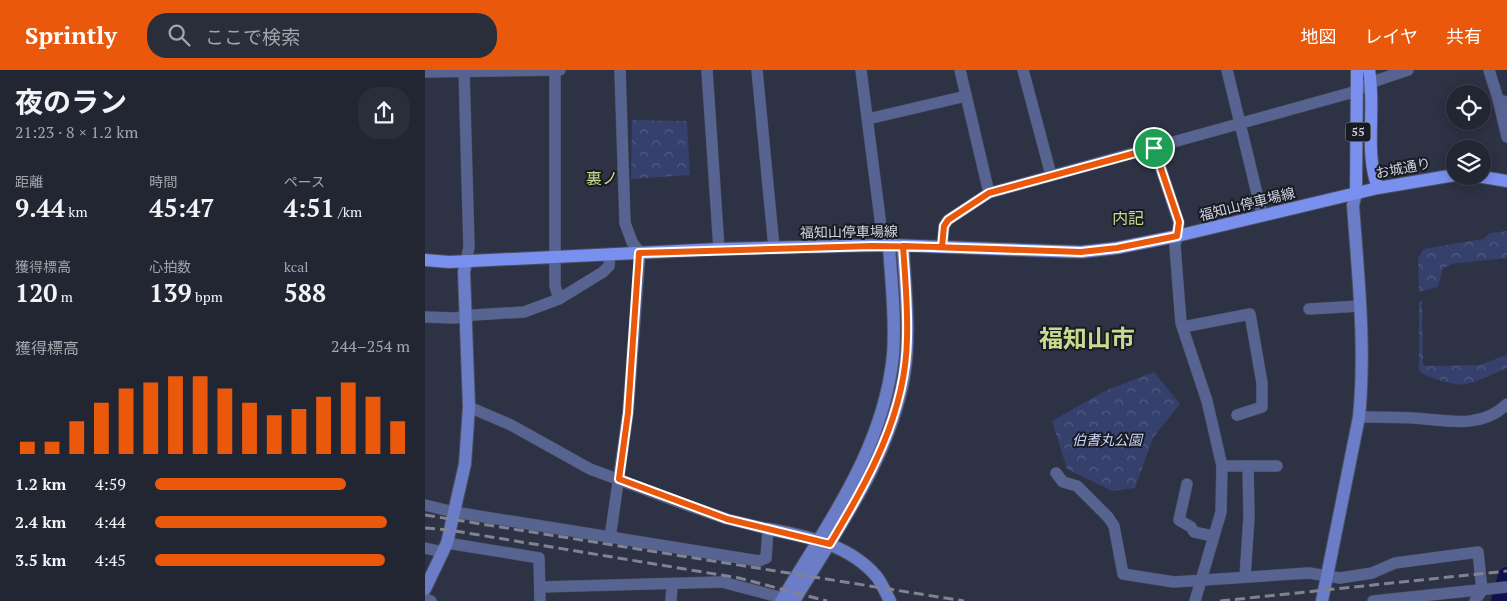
<!DOCTYPE html>
<html lang="ja">
<head>
<meta charset="utf-8">
<style>
	body { margin:0; font-family:"PT Serif","Noto Sans JP",serif; background:#2a2e3b; color:#f1f3f6; height:100vh; display:flex; flex-direction:column; font-size:19px; white-space:nowrap }
	* { box-sizing:border-box; margin:0 }
	p { font-size:16px; color:#a2a5ac }
	.icon { flex:none; width:28px; height:28px; fill:none; stroke:currentColor; stroke-width:2; stroke-linecap:round; stroke-linejoin:round }
	.map { position:relative; flex:1; overflow:hidden }
	.details { display:flex; flex-direction:column; background:#222633; width:425px }
	.details>* { flex:none }
	.buttons { position:absolute; left:1021px; top:15px; display:grid; gap:10px }
	.buttons a { display:grid; place-items:center; width:45px; height:45px; border-radius:50%; background:#222633; box-shadow:0 2px 12px #0003,0 0 0 1px #3f434e; font-size:25px }
	.pin { position:absolute; display:grid; place-items:center; width:42px; height:42px; color:#fff; margin:-21px; border:2px solid #fff; border-radius:50%; box-shadow:0 1px 5px #0007 }
	.round { display:grid; place-items:center; flex:none; width:52px; height:52px; border-radius:20px; background:#2a2e3b }
	.summary { display:flex; align-items:center; justify-content:space-between; height:85px; padding:0 15px }
	h1 { font-size:28px; font-weight:700; line-height:38px }
	.figures { display:grid; grid-template-columns:repeat(3,1fr); gap:8px; height:85px; padding:5px 15px }
	.figures div { display:grid; align-content:center }
	.figures b { font-size:25px; font-weight:700 }
	.figures small { font-size:14px; font-weight:400 }
	.figures p { font-size:14px }
	.chart { height:140px; padding:10px 15px }
	.chart p { display:flex; justify-content:space-between }
	.chart svg { width:100%; height:90px; margin-top:5px; stroke:#ea580c; stroke-width:6 }
	ul { padding:0 15px; list-style:none; font-size:16px }
	li { display:grid; grid-template-columns:80px 60px 1fr; align-items:center; height:38px }
	li i { height:12px; border-radius:6px; background:#ea580c }
	header { display:flex; align-items:center; gap:30px; box-sizing:border-box; height:70px; padding:0 25px; background:#ea580c; color:#fff }
	header strong { font-size:24px }
	nav { display:flex; gap:28px; margin-inline-start:auto; font-size:18px }
	.search { width:350px; height:45px; background:#2a2e3b; display:flex; align-items:center; gap:12px; box-sizing:border-box; padding:0 18px; border-radius:20px; color:#a2a5ac; font-size:19px }
	main { display:flex; flex:1; min-height:0 }
	.map>svg:first-child { display:block }
	.forest { fill:url(#forest-crowns) }
	.lines { fill:none; stroke-linecap:round; stroke-linejoin:round }
	.river { stroke:#0f124e; stroke-width:18 }
	.street-casing { stroke:#4a4f60; stroke-width:12 }
	.secondary-casing { stroke:#4a4f60; stroke-width:14 }
	.primary-casing { stroke:#4a4f60; stroke-width:14 }
	.street { stroke:#576391; stroke-width:11 }
	.secondary { stroke:#6b7dc6; stroke-width:12 }
	.primary { stroke:#7a90ee; stroke-width:12 }
	.rail { stroke:#7f8392; stroke-width:3; stroke-dasharray:10 5; stroke-linecap:butt }
	.route-casing { stroke:#fff; stroke-width:10 }
	.route { stroke:#ea580c; stroke-width:6 }
	.labels { text-anchor:middle; stroke-width:4; stroke-linejoin:round; paint-order:stroke }
	.shield { fill:#181b23; stroke:#999ca7; stroke-width:1 }
	.shield-label { font-size:12px; font-weight:bold; fill:#d0d3df }
	.street-label { font-size:14px; fill:#d0d3df; stroke:#181b23 }
	.park-label { font-size:14px; font-style:italic; fill:#cbd6fc; stroke:#181b23 }
	.quarter-label { font-size:16px; fill:#c9da8f; stroke:#181b23 }
	.town-label { font-size:24px; font-weight:bold; fill:#c9da8f; stroke:#181b23 }
</style>
</head>
<body>
<header>
<strong>Sprintly</strong>
<div class="search"><svg class="icon" aria-label="search" viewBox="0 0 24 24"><circle cx="10" cy="10" r="6"/><path d="M15 15l6 6"/></svg>ここで検索</div>
<nav><a>地図</a><a>レイヤ</a><a>共有</a></nav>
</header>
<main>
<section class="details">
<div class="summary"><div><h1>夜のラン</h1><p>21:23 · 8 × 1.2 km</p></div><a class="round"><svg class="icon" aria-label="share" viewBox="0 0 24 24"><path d="M12 15V3M7 8l5-5 5 5M5 13v7h14v-7"/></svg></a></div>
<div class="figures">
<div><p>距離</p><b>9.44<small> km</small></b></div>
<div><p>時間</p><b>45:47</b></div>
<div><p>ペース</p><b>4:51<small> /km</small></b></div>
</div>
<div class="figures">
<div><p>獲得標高</p><b>120<small> m</small></b></div>
<div><p>心拍数</p><b>139<small> bpm</small></b></div>
<div><p>kcal</p><b>588</b></div>
</div>
<div class="chart"><p><span>獲得標高</span>244–254 m</p>
<svg viewBox="0 0 160 44" preserveAspectRatio="none"><path d="M5 44V38M15 44V38M25 44V28M35 44V19M45 44V12M55 44V9M65 44V6M75 44V6M85 44V12M95 44V19M105 44V25M115 44V22M125 44V16M135 44V9M145 44V16M155 44V28"/></svg>
</div>
<ul>
<li><b>1.2 km</b>4:59<i style="width:75%"></i></li>
<li><b>2.4 km</b>4:44<i style="width:91%"></i></li>
<li><b>3.5 km</b>4:45<i style="width:90%"></i></li>
</ul>
</section>
<div class="map">
<svg width="1082" height="531" viewBox="0 0 1082 531">
	<defs>
		<pattern id="forest-crowns" width="20" height="18" patternUnits="userSpaceOnUse" patternTransform="scale(1.25)"><rect width="20" height="18" fill="#36406c"/><path d="M2 6a3 3 0 1 1 6 0M12 15a3 3 0 1 1 6 0" fill="none" stroke="#525b81"/></pattern>
	</defs>
	<rect width="100%" height="100%" fill="#2d3244"/>
	<g class="forest">
		<path d="M207,50L262,51L265,105L206,109Z"/>
		<path d="M1082,161V188L1027,194L1018,199L1013,217L994,222L993,189L998,179L1058,169L1065,163Z"/>
		<path d="M997,230L998,293L1000,296L1054,295L1082,285V298C1039,316 1042,321 997,304L994,300V232Z"/>
		<path d="M729,302L755,334L728,368L710,418L687,421L642,399L627,351L682,320Z"/>
	</g>
	<g class="lines">
		<path class="river" d="M1075,531L1082,506"/>
		<defs>
			<g id="street">
				<path d="M39,0L44,177L41,191"/>
				<path d="M130,0V216L134,229"/>
				<path d="M282,0L294,179"/>
				<path d="M332,0L349,178"/>
				<path d="M436,0L457,164L464,175"/>
				<path d="M535,0L564,123"/>
				<path d="M598,0L626,105"/>
				<path d="M802,0L837,144"/>
				<path d="M1064,0L1073,29L1080,32L1082,37"/>
				<path d="M0,2L135,0"/>
				<path d="M1073,29L1082,67"/>
				<path d="M443,49L541,26"/>
				<path d="M729,78L754,153L750,176L756,253L782,331L797,396L796,442L770,531"/>
				<path d="M517,177L519,156L523,150L564,123L925,23L953,10L983,0"/>
				<path d="M884,239L935,236"/>
				<path d="M0,247L30,248L49,245L99,242L134,229L178,202L184,196L185,184"/>
				<path d="M758,257L825,244L837,313V337L812,345"/>
				<path d="M934,347C952,347 970,347 988,348C1020,350 1056,360 1082,334"/>
				<path d="M797,396H852"/>
				<path d="M631,403L638,412L652,416L683,447L689,456L698,504L749,512L884,503L915,508L947,503L970,493L1053,482L1057,520L1050,531"/>
				<path d="M762,414L754,450L766,457L769,462L788,466"/>
				<path d="M0,435L29,442L334,491L341,488L343,459L302,449L259,434L165,399L86,355L44,337"/>
				<path d="M185,468L203,343L215,183L207,172L200,153L195,0"/>
				<path d="M22,473L114,488L115,531"/>
				<path d="M0,478L18,482"/>
				<path d="M820,507L824,447L823,396"/>
				<path d="M116,517L297,512L358,528"/>
				<path d="M0,529L6,531"/>
				<path d="M246,531L247,515"/>
				<path d="M948,531L1082,517"/>
			</g>
			<g id="secondary">
				<path d="M343,459C383,467 424,474 452,507C457,514 461,523 465,531"/>
				<path d="M0,519L22,473L40,394L44,337L39,202L41,191"/>
				<path d="M356,531C403,453 459,378 468,285C471,249 466,211 464,175"/>
				<path d="M369,531C412,459 464,390 479,306C486,263 480,219 478,176"/>
				<path d="M897,531L934,347C941,276 933,205 928,135L931,123"/>
			</g>
			<g id="primary">
				<path d="M944,0C951,38 939,82 953,118"/>
				<path d="M1052,106L1082,111"/>
				<path d="M931,123L932,0"/>
				<path d="M0,190L24,192L294,179L464,175L656,182L692,178L752,166L953,118L1030,105"/>
			</g>
		</defs>
		<use href="#street" class="street-casing"/>
		<use href="#secondary" class="secondary-casing"/>
		<use href="#primary" class="primary-casing"/>
		<use href="#street" class="street"/>
		<use href="#secondary" class="secondary"/>
		<use href="#primary" class="primary"/>
		<g class="rail">
			<path d="M0,445L539,531"/>
			<path d="M0,458L24,460L314,508L402,531"/>
			<path d="M795,531L1082,501"/>
		</g>
	</g>
	<g class="lines">
		<defs>
			<path id="route" d="M729,78L564,123L523,150L519,156L517,177L447,176L214,183L203,343L194,409L302,449L405,474C443,410 481,345 482,268C483,237 480,206 478,176L656,182L692,178L752,166L754,152L729,78"/>
		</defs>
		<use href="#route" class="route-casing"/>
		<use href="#route" class="route"/>
	</g>
	<g class="labels">
		<rect class="shield" x="920.5" y="52.5" width="25" height="19" rx="4"/>
		<g class="shield-label">
			<text x="933" y="66">55</text>
		</g>
		<g class="street-label">
			<text transform="translate(978 98) rotate(-11)" y="5">お城通り</text>
			<text transform="translate(822 134) rotate(-14)" y="5">福知山停車場線</text>
			<text transform="translate(424 162) rotate(-1)" y="5">福知山停車場線</text>
		</g>
		<g class="park-label">
			<text x="682" y="375">伯耆丸公園</text>
		</g>
		<g class="quarter-label">
			<text x="177" y="114">裏ノ</text>
			<text x="703" y="154">内記</text>
		</g>
		<g class="town-label">
			<text x="662" y="277">福知山市</text>
		</g>
	</g>
</svg>
<div class="buttons">
<a><svg class="icon" aria-label="locate" viewBox="0 0 24 24"><circle cx="12" cy="12" r="6"/><path d="M12 2v4M12 18v4M2 12h4M18 12h4"/></svg></a>
<a><svg class="icon" aria-label="layers" viewBox="0 0 24 24"><path d="M12 4l9 5-9 5-9-5zM3 14l9 5 9-5"/></svg></a>
</div>
<div class="pin" style="left:729px;top:78px;background:#1e9e55"><svg class="icon" aria-label="arrive" viewBox="0 0 24 24"><path d="M6 21V4h12l-3 4 3 4H6"/></svg></div>
</div>
</main>
</body>
</html>
